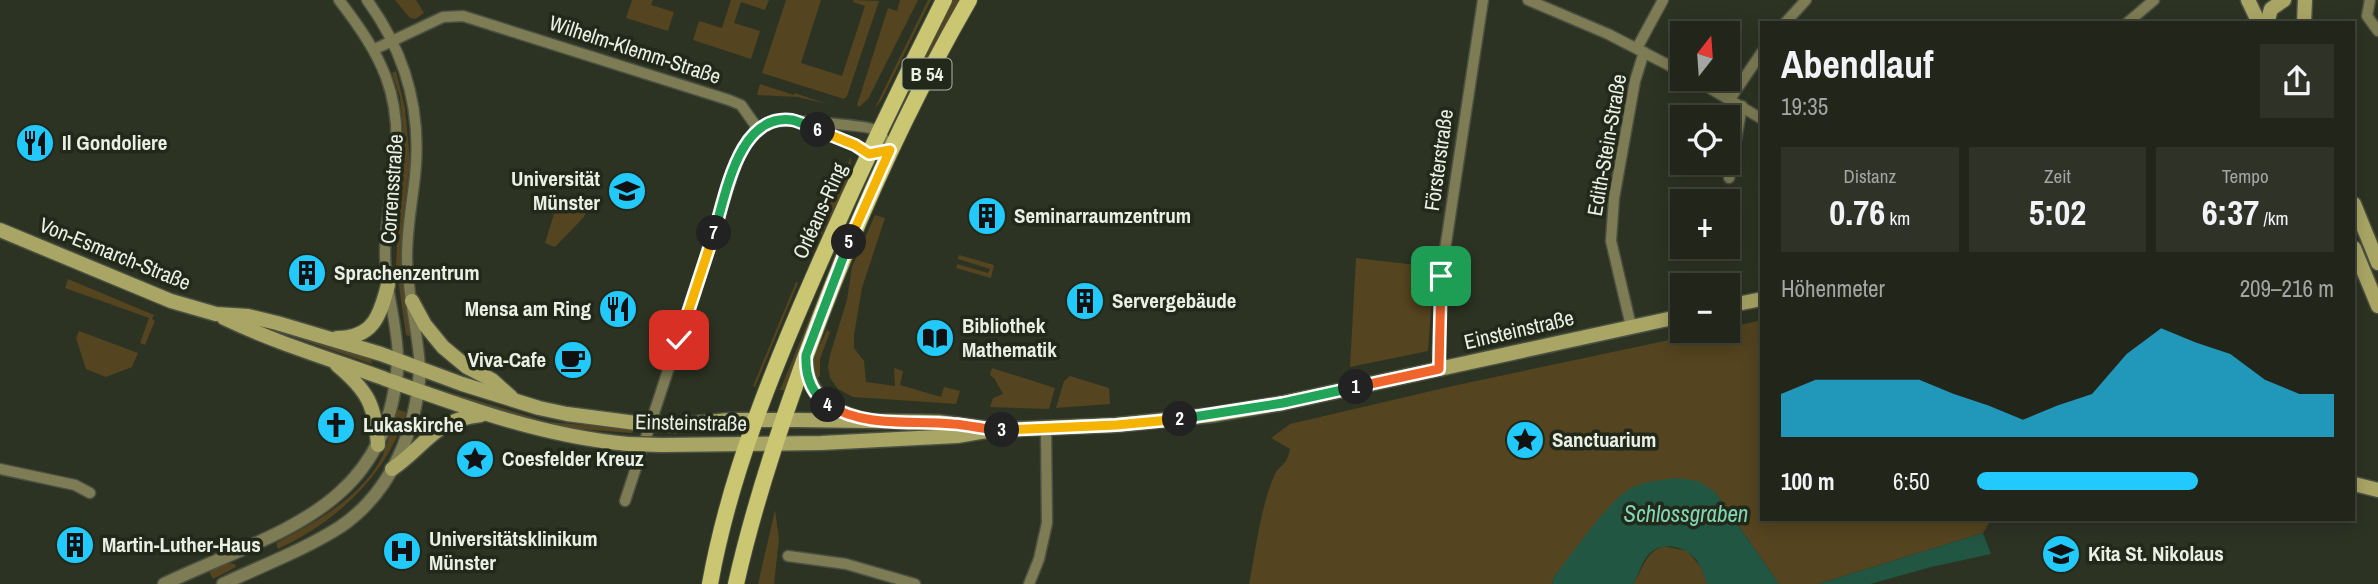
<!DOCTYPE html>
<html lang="de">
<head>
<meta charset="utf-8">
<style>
	body { margin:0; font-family:"Archivo Narrow",sans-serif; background:#2e3227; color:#f1f3f6; height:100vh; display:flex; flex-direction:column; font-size:26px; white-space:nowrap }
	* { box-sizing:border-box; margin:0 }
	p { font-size:23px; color:#a2a5a2 }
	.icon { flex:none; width:38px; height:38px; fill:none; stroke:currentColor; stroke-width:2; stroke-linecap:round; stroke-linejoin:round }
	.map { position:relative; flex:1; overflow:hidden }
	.side { position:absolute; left:1760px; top:21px; width:595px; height:500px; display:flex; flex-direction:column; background:#22261a; border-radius:0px; box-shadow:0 4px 18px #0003,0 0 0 2px #3f4339 }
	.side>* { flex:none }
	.needle { width:46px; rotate:17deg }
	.tools { position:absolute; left:1670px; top:21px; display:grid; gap:14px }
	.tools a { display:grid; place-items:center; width:70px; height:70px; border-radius:0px; background:#22261a; box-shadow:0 4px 18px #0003,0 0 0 2px #3f4339; font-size:35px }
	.pin { position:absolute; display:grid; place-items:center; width:60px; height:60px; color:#fff; margin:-30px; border-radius:14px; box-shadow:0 4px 10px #0006 }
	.km { position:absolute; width:35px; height:35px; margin:-18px; border-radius:50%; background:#222; color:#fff; font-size:19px; line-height:35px; text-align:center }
	.round { display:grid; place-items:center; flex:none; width:74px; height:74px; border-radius:0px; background:#2e3227 }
	.overview { display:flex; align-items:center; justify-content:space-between; height:119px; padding:0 21px }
	h1 { font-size:38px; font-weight:700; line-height:52px }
	.metrics { display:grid; grid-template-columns:repeat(3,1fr); gap:10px; height:119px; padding:7px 21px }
	.metrics div { display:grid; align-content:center; border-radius:0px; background:#2e3227; text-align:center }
	.metrics b { font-size:35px; font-weight:700 }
	.metrics small { font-size:19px; font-weight:400 }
	.metrics p { font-size:19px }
	.chart { height:196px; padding:14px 21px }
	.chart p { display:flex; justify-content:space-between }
	.chart svg { width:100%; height:126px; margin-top:7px; fill:#21c9fd; opacity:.7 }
	ul { padding:0 21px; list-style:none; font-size:23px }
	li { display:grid; grid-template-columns:112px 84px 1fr; align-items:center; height:52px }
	li i { height:18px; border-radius:9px; background:#21c9fd }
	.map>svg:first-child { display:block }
	.green { fill:#54441f }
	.water { fill:#215643 }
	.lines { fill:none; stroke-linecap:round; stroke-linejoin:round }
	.minor-casing { stroke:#4b5142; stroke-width:13 }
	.tertiary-casing { stroke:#4b5142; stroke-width:15 }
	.secondary-casing { stroke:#4b5142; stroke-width:17 }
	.primary-casing { stroke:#4b5142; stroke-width:18 }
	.minor { stroke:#7d7c54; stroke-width:10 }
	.tertiary { stroke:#7d7c54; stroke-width:12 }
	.secondary { stroke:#a9a665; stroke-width:14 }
	.primary { stroke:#cac672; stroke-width:16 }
	.secondary-bridge-casing { stroke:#4b5142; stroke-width:17; stroke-linecap:butt }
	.secondary-bridge { stroke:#a9a665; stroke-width:14 }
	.split-1-casing { stroke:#fff; stroke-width:14 }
	.split-2-casing { stroke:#fff; stroke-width:14 }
	.split-3-casing { stroke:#fff; stroke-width:14 }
	.split-4-casing { stroke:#fff; stroke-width:14 }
	.split-5-casing { stroke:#fff; stroke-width:14 }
	.split-6-casing { stroke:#fff; stroke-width:14 }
	.split-7-casing { stroke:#fff; stroke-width:14 }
	.split-8-casing { stroke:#fff; stroke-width:14 }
	.split-1 { stroke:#f0652b; stroke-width:9 }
	.split-2 { stroke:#22a559; stroke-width:9 }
	.split-3 { stroke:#f5b400; stroke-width:9 }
	.split-4 { stroke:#f0652b; stroke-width:9 }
	.split-5 { stroke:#22a559; stroke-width:9 }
	.split-6 { stroke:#f5b400; stroke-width:9 }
	.split-7 { stroke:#22a559; stroke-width:9 }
	.split-8 { stroke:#f5b400; stroke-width:9 }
	.labels { text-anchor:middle; stroke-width:7; stroke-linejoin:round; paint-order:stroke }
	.shield { fill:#23291a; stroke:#afb4a8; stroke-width:2 }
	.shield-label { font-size:19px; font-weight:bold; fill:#ebf0e5 }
	.street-label { font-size:21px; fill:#ebf0e5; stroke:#23291a }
	.poi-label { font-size:21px; font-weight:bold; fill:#ebf0e5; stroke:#23291a; text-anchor:start }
	.water-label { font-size:23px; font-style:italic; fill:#82d6b4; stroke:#23291a }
</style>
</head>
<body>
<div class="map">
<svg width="2378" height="584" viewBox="0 0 2378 584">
	<rect width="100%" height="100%" fill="#2d3323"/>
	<g class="green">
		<path d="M395,0H416L424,13L415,19L410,18Z"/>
		<path d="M632,0H653L651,5L674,12L668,31L626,18Z"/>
		<path d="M731,0H769L765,10L741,2L734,23L760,31L751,59L693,40L699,21L722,28Z"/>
		<path d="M786,0H821L801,63L842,76L865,6L853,2L854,0L879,1L847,96L844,99L762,73Z"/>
		<path d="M900,0H918L868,99L859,107L857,105L888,8L897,11Z"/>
		<path d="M928,0H931L882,99L874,110Z"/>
		<path d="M951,0H961L898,118L894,116Z"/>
		<path d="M396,71L405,108L410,161L403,220L401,266L413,337L406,335L396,265L403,127L400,97L392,73Z"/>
		<path d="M760,84L794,95L795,93L827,104L798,97L757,95Z"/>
		<path d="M851,157L850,178L808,261L805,260Z"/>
		<path d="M867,175L844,232L836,262L788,390H780L830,269L842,231Z"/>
		<path d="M545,193L587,207L584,217L555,247L545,243L554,214L540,209Z"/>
		<path d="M875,215L885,218L862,288L854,335V348L864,361L866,382L895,386L894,368L903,371L900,385L941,397L944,387L960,391L956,404L853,397L838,389L830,378L828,367L830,355L847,300L852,267Z"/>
		<path d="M959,255L994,265L991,278L956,268L957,264L988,273L990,269L958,259Z"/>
		<path d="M1356,258L1434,267L1428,351L1350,367Z"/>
		<path d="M68,279L154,315L152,319L155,321L145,345L140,343L149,318L65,288Z"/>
		<path d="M796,282L798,283L755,387L753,386Z"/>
		<path d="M1762,320V520H1991L1983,533L1818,584H1779L1715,492L1605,512L1554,577L1552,584H1249C1256,549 1260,510 1274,476C1279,464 1286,468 1290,449L1271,438L1290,424L1457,385L1712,331H1727V328Z"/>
		<path d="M827,330L830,332L820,359V376L815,380L812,361Z"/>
		<path d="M79,331L138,353L132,367L106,377L86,369L76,338Z"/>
		<path d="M281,332L371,357L372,364L282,333Z"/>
		<path d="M992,368L1055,388L1049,409L990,407L993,398L1003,394L994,378L990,375Z"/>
		<path d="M1070,376L1109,388L1110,404L1056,408L1064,381Z"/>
		<path d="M445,391L548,422L633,429L632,433L553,427L445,394Z"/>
		<path d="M396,409L406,412C388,475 336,522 278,549L276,543C315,522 360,499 382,457C389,442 392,425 396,409Z"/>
		<path d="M775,510L779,539L774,584H758Z"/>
		<path d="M1664,546L1687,551L1701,567L1708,584H1633C1644,568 1644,553 1664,546Z"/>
		<path d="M227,563L235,564L236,567L213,579L208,569Z"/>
	</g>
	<g class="water">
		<path d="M1676,478L1698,481L1715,492L1779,584H1708C1704,578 1703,570 1699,564C1689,547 1663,539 1648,555C1641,563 1639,575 1633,584H1552L1554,577C1571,555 1610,498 1633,487C1646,481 1662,480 1676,478Z"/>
		<path d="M1983,533L1991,554L1931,567L1870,584H1818Z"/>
	</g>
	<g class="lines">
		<defs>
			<g id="minor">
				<path d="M339,0C382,56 403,95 395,168C391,196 385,225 385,253C385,289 398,324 398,360"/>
				<path d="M367,0C405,52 422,112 415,176C412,203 407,229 407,256C407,294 418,331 420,368"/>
				<path d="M1528,0L1608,34L1682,72"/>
				<path d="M2370,0L2367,16L2378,31"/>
				<path d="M1785,23L1806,0"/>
				<path d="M2127,23L2154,0"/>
				<path d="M1637,48L1663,0"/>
				<path d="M375,49L443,17L463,16L729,100L741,105L758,129"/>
				<path d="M1694,79L1762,119"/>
				<path d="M1730,99L1762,52"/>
				<path d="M1729,178L1742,106"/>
				<path d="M1631,326L1611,241L1614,198L1635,81L1644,52"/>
				<path d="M1439,369L1438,354L1441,276L1483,0"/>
				<path d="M0,469L75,485L90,493"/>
				<path d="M625,501L739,155C749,131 769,118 795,121C810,122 871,125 878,131C883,135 886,144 890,150L869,154L855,145L795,121"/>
				<path d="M788,556L846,564L915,584"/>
				<path d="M1029,584L1039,559L1047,523L1046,429"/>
			</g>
			<g id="tertiary">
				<path d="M164,584C278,530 389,510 398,360"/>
				<path d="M223,584C261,566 304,550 340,527C392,492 417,429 420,368"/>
			</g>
			<g id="secondary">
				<path d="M2248,0L2259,23"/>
				<path d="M2267,23L2271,9L2284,0"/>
				<path d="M2304,23L2305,0"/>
				<path d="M2354,204L2378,263"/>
				<path d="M0,230L171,301L216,314L248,316L277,323L381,354L462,384L539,408L567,414L636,423"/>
				<path d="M2354,248L2378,306"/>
				<path d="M412,301L425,325L443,347L467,367L492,380L511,397"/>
				<path d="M1727,306L1762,299"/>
				<path d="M224,318C274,342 327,358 380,377C461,406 541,436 628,444"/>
				<path d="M337,338C373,338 380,316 388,285"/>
				<path d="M806,357C805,389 824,407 854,417"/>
				<path d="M337,365C368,391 375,405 378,445"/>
				<path d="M675,425L729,420H798L938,422L984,428"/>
				<path d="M662,445L821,443L957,436L992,430L1116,425L1212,415L1283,403L1682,316"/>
				<path d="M392,469C428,444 432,421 481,415"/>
				<path d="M2354,484L2378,490"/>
			</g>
			<g id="primary">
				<path d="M710,584C729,478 770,376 813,278C854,184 898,91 944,0"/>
				<path d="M736,584C751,517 772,451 795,386C842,252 898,123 969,0"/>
			</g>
		</defs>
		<use href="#minor" class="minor-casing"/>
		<use href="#tertiary" class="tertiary-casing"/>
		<use href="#secondary" class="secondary-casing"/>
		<use href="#primary" class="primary-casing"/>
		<use href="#minor" class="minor"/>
		<use href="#tertiary" class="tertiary"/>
		<use href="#secondary" class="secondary"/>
		<use href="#primary" class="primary"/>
		<defs>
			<g id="secondary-bridge">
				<path d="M636,423L675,425"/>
				<path d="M628,444L662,445"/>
			</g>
		</defs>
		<use href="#secondary-bridge" class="secondary-bridge-casing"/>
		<use href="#secondary-bridge" class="secondary-bridge"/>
	</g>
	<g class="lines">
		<defs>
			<path id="split-1" d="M1356,387L1439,369L1441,276"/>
			<path id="split-2" d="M1180,419L1283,403L1356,387"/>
			<path id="split-3" d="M1002,430L1116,425L1180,419"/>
			<path id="split-4" d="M828,405C866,428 910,420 953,424C970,425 986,430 1002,430"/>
			<path id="split-5" d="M828,405C811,393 805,375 806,355L849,242"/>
			<path id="split-6" d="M818,130L855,145L869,154L890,150L849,242"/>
			<path id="split-7" d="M714,233C726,195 738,113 792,120C801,122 810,127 818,130"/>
			<path id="split-8" d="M679,340L714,233"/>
		</defs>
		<use href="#split-1" class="split-1-casing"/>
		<use href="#split-2" class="split-2-casing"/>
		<use href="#split-3" class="split-3-casing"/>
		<use href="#split-4" class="split-4-casing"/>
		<use href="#split-5" class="split-5-casing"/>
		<use href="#split-6" class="split-6-casing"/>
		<use href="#split-7" class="split-7-casing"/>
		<use href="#split-8" class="split-8-casing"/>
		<use href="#split-1" class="split-1"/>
		<use href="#split-2" class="split-2"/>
		<use href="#split-3" class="split-3"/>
		<use href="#split-4" class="split-4"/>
		<use href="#split-5" class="split-5"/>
		<use href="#split-6" class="split-6"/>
		<use href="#split-7" class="split-7"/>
		<use href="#split-8" class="split-8"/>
	</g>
	<defs>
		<symbol id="restaurant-disc" viewBox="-11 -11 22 22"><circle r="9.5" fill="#21c9fd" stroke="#23291a"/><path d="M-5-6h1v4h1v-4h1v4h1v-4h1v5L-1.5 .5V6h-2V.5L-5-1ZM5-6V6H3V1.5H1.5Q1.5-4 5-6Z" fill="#111"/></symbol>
		<symbol id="university-disc" viewBox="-11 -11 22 22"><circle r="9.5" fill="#21c9fd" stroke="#23291a"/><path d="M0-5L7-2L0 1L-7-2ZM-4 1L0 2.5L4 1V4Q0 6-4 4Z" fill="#111"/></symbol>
		<symbol id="building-disc" viewBox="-11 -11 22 22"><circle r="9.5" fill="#21c9fd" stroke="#23291a"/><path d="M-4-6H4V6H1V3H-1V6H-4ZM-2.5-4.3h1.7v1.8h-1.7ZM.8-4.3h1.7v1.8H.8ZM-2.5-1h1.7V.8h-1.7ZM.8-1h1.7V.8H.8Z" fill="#111"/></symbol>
		<symbol id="library-disc" viewBox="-11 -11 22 22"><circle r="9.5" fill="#21c9fd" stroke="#23291a"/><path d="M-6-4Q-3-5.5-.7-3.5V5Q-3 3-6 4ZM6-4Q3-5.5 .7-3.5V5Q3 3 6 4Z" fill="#111"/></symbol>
		<symbol id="cafe-disc" viewBox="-11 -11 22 22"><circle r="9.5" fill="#21c9fd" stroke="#23291a"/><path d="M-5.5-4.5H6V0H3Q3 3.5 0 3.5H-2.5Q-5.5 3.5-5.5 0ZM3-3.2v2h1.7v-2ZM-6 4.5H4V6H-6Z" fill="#111"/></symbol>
		<symbol id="church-disc" viewBox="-11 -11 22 22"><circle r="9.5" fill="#21c9fd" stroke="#23291a"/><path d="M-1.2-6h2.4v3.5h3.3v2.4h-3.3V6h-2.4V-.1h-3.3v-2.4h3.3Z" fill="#111"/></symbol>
		<symbol id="sight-disc" viewBox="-11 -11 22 22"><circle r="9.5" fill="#21c9fd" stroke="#23291a"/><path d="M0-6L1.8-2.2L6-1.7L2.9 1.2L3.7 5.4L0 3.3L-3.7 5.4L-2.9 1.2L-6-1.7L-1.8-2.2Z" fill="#111"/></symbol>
		<symbol id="hospital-disc" viewBox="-11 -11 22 22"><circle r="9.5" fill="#21c9fd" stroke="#23291a"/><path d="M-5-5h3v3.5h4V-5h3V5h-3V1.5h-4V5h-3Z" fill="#111"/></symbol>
		<symbol id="school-disc" viewBox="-11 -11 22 22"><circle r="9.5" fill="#21c9fd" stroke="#23291a"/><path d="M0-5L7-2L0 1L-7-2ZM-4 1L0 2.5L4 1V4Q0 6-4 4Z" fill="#111"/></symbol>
	</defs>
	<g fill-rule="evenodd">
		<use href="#restaurant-disc" x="13" y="121" width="44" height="44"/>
		<use href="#university-disc" x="605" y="169" width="44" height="44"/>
		<use href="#building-disc" x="965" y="194" width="44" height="44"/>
		<use href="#building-disc" x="285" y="251" width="44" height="44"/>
		<use href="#building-disc" x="1063" y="279" width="44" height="44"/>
		<use href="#restaurant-disc" x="596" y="287" width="44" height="44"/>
		<use href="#library-disc" x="913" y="316" width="44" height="44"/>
		<use href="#cafe-disc" x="551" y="338" width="44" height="44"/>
		<use href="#church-disc" x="314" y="403" width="44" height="44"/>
		<use href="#sight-disc" x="1503" y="418" width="44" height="44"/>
		<use href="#sight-disc" x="453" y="437" width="44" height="44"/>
		<use href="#building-disc" x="53" y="523" width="44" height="44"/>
		<use href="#hospital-disc" x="380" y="529" width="44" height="44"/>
		<use href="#school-disc" x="2039" y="532" width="44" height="44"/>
	</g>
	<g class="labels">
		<rect class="shield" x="902.5" y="58.5" width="49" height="31" rx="5"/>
		<g class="shield-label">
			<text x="927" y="81">B 54</text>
		</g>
		<g class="street-label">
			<text transform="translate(635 50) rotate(18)" y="7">Wilhelm-Klemm-Straße</text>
			<text transform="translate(1607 145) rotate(-80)" y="7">Edith-Stein-Straße</text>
			<text transform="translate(1439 160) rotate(-82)" y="7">Försterstraße</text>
			<text transform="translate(392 189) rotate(-86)" y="7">Corrensstraße</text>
			<text transform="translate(820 211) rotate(-66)" y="7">Orléans-Ring</text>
			<text transform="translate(115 254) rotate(22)" y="7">Von-Esmarch-Straße</text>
			<text transform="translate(1519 330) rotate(-13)" y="7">Einsteinstraße</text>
			<text transform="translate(691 423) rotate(1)" y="7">Einsteinstraße</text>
		</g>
		<g class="poi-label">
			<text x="62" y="150">Il Gondoliere</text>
			<text x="600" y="186" text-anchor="end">Universität<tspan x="600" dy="24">Münster</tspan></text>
			<text x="1014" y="223">Seminarraumzentrum</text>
			<text x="334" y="280">Sprachenzentrum</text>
			<text x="1112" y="308">Servergebäude</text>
			<text x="591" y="316" text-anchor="end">Mensa am Ring</text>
			<text x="962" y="333">Bibliothek<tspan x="962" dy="24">Mathematik</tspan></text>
			<text x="546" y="367" text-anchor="end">Viva-Cafe</text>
			<text x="363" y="432">Lukaskirche</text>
			<text x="1552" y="447">Sanctuarium</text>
			<text x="502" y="466">Coesfelder Kreuz</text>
			<text x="429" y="546">Universitätsklinikum<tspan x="429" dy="24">Münster</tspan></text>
			<text x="102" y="552">Martin-Luther-Haus</text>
			<text x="2088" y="561">Kita St. Nikolaus</text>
		</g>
		<g class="water-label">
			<text x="1686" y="522">Schlossgraben</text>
		</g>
	</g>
</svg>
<div class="tools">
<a><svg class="needle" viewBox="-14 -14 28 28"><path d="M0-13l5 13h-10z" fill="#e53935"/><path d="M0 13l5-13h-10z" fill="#a2a5a2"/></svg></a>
<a><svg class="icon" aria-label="locate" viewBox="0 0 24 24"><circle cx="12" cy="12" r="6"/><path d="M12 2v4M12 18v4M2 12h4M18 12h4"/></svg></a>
<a>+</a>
<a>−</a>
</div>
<div class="pin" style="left:1441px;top:276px;background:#1e9e55"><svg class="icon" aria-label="arrive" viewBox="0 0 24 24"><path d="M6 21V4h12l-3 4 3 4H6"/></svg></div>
<div class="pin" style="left:679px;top:340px;background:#d93025"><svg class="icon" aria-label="check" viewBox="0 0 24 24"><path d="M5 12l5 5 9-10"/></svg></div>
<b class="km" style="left:1356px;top:387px">1</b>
<b class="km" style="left:1180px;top:419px">2</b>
<b class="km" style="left:1002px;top:430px">3</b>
<b class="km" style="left:828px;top:405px">4</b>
<b class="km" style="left:849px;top:242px">5</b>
<b class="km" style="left:818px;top:130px">6</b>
<b class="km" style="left:714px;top:233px">7</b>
<section class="side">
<div class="overview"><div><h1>Abendlauf</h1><p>19:35</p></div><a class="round"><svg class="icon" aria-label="share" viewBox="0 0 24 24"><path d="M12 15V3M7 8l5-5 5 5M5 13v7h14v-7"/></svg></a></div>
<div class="metrics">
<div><p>Distanz</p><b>0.76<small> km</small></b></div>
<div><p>Zeit</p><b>5:02</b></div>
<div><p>Tempo</p><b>6:37<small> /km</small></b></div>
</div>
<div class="chart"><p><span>Höhenmeter</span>209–216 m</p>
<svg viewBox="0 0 160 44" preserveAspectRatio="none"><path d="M0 44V29L10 24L20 24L30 24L40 24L50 29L60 33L70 38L80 33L90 29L100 15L110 6L120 11L130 15L140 24L150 29L160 29V44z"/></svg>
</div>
<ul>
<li><b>100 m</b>6:50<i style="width:62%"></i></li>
</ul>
</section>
</div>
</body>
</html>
